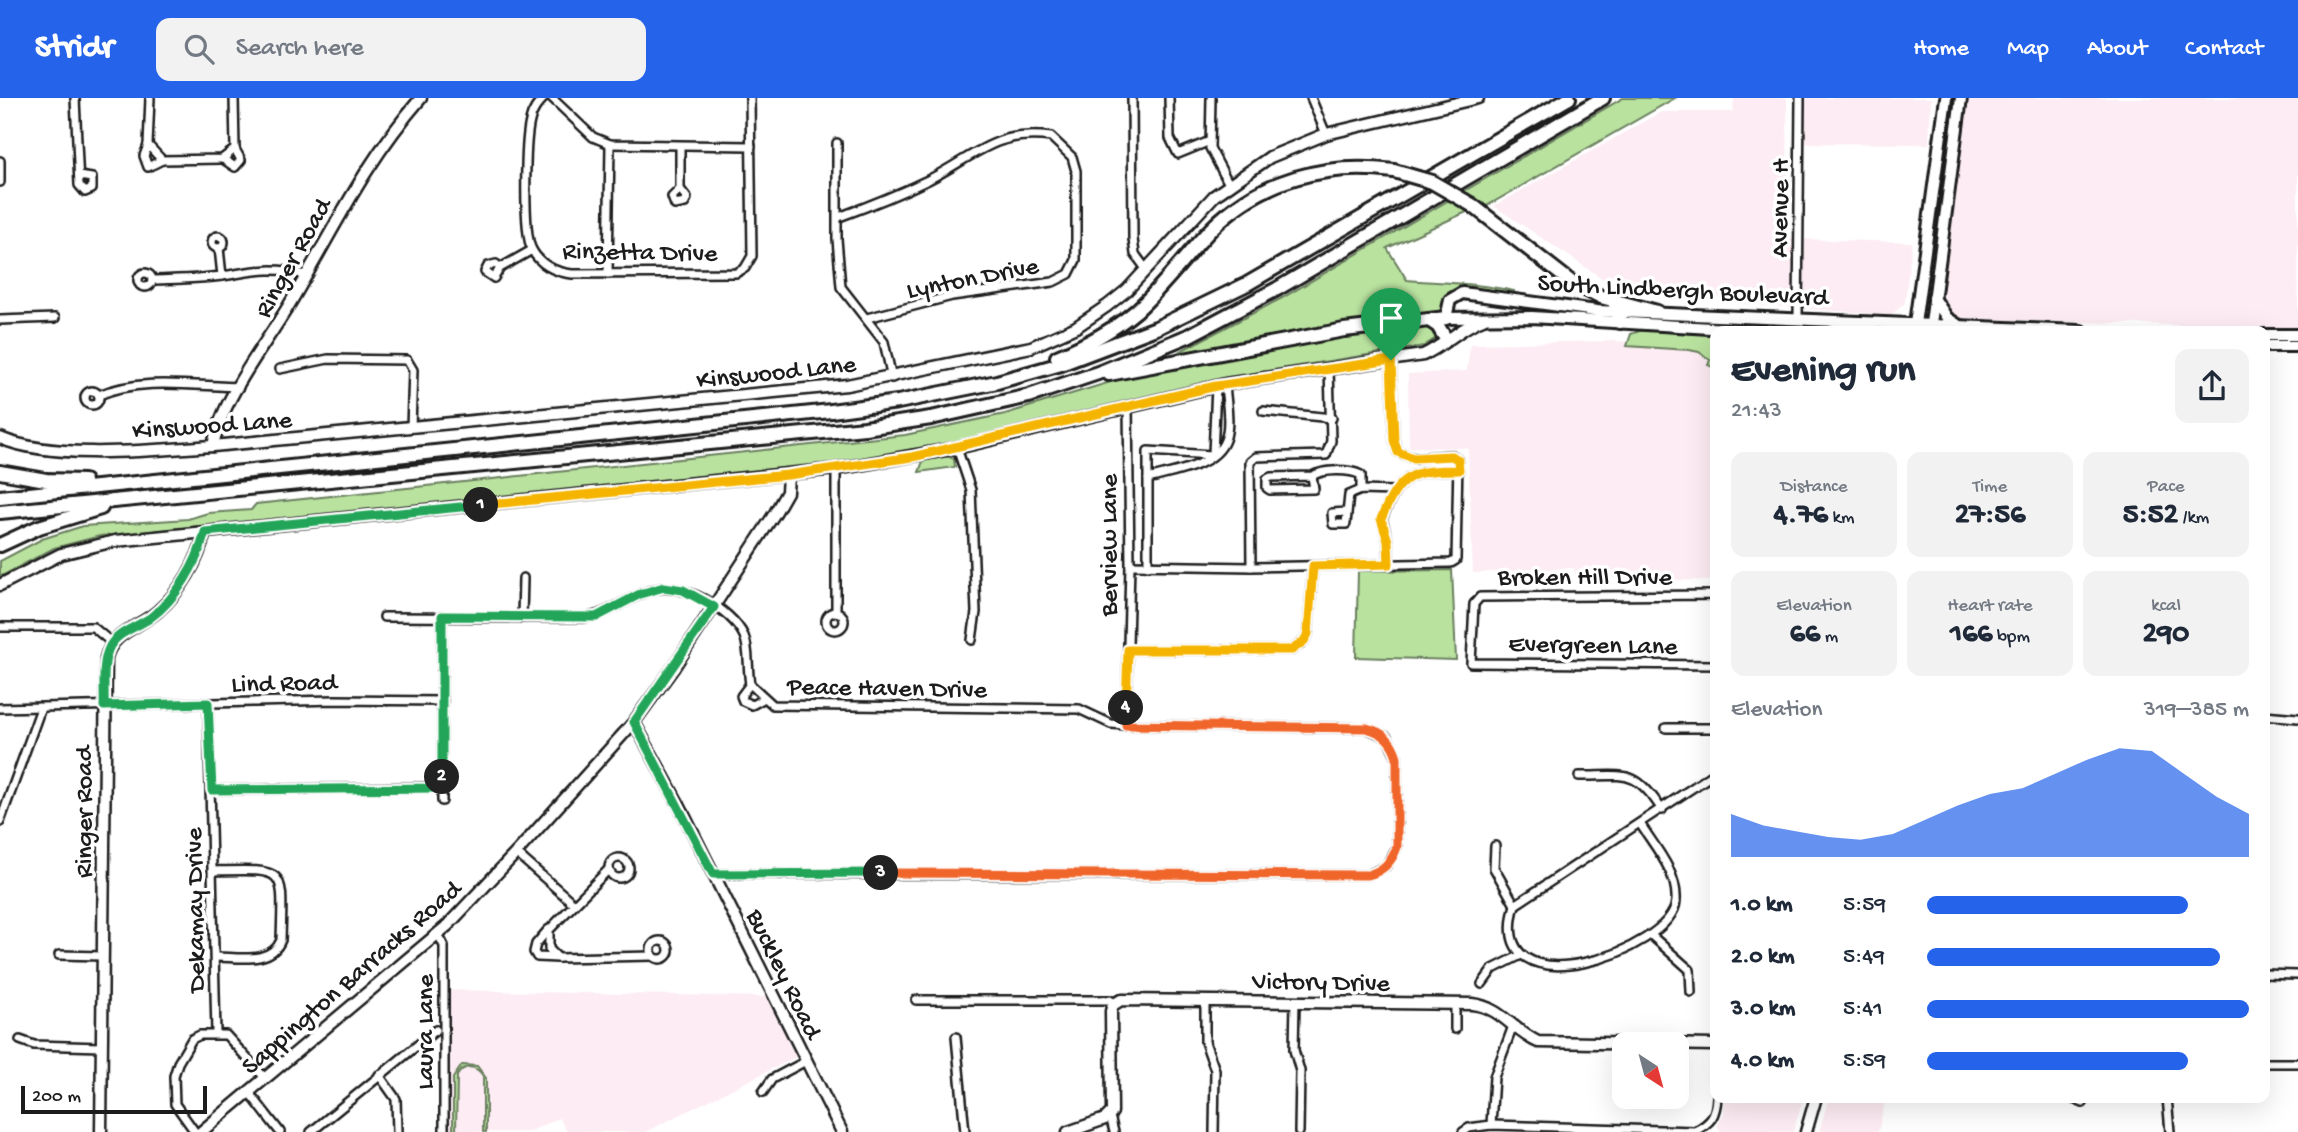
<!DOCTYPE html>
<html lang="en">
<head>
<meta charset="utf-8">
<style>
	body { margin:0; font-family:"Gochi Hand",sans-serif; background:#f2f2f3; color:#1f2937; height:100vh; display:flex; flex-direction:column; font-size:26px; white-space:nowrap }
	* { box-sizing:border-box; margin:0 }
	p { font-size:23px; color:#747a83 }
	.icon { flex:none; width:38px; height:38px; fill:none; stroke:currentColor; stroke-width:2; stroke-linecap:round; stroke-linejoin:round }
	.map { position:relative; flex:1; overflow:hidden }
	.sheet { position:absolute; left:1710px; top:228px; width:560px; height:777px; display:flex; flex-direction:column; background:#fff; border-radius:14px; box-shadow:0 7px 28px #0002 }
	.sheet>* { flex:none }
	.needle { width:46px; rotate:144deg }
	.tools { position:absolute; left:1612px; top:934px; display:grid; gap:14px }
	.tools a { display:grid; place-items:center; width:77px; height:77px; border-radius:14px; background:#fff; box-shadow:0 7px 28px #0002; font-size:35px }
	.scale { position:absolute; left:21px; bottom:18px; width:186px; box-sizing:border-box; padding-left:7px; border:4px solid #1c1c1c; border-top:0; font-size:19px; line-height:24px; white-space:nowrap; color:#1c1c1c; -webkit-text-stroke:5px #fff; paint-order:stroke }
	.pin { position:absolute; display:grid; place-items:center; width:60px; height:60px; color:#fff; margin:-72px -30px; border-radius:50% 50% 50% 0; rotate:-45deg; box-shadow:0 0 7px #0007 }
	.pin .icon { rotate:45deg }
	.km { position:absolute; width:35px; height:35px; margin:-18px; border-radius:50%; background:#222; color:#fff; font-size:19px; line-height:35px; text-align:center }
	.round { display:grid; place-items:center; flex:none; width:74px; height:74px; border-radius:14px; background:#f2f2f3 }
	.head { display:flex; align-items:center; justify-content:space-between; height:119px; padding:0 21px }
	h1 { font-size:38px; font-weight:800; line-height:52px }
	.stats { display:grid; grid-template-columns:repeat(3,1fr); gap:10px; height:119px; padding:7px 21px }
	.stats div { display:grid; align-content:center; border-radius:14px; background:#f2f2f3; text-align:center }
	.stats b { font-size:30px; font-weight:800 }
	.stats small { font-size:19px; font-weight:400 }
	.stats p { font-size:19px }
	.chart { height:196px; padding:14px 21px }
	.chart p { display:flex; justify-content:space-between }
	.chart svg { width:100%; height:126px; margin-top:7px; fill:#2563eb; opacity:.7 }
	ul { padding:0 21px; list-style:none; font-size:23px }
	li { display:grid; grid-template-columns:112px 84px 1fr; align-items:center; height:52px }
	li i { height:18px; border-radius:9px; background:#2563eb }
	header { display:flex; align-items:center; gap:42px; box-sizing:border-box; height:98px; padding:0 35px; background:#2563eb; color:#fff }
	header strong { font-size:33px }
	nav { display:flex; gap:38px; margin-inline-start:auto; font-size:24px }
	.search { width:490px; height:63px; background:#f2f2f3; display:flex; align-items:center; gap:18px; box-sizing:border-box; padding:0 24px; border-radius:14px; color:#747a83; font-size:26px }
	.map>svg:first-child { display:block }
	.built { fill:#fdecf3 }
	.grass { fill:#b9e29f; stroke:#6a7f5e; stroke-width:2 }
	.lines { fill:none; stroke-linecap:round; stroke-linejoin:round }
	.street-casing { stroke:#1c1c1c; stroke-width:12 }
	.secondary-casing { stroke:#1c1c1c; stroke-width:15 }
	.primary-casing { stroke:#1c1c1c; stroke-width:16 }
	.highway-casing { stroke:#1c1c1c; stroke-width:18 }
	.street { stroke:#fff; stroke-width:7 }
	.secondary { stroke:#fff; stroke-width:10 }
	.primary { stroke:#fff; stroke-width:10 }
	.highway { stroke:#fff; stroke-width:12 }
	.highway-bridge-casing { stroke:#1c1c1c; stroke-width:18; stroke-linecap:butt }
	.highway-bridge { stroke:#fff; stroke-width:12 }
	.split-1-casing { stroke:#fff; stroke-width:14 }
	.split-2-casing { stroke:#fff; stroke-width:14 }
	.split-3-casing { stroke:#fff; stroke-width:14 }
	.split-4-casing { stroke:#fff; stroke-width:14 }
	.split-5-casing { stroke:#fff; stroke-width:14 }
	.split-1 { stroke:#f5b400; stroke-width:9 }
	.split-2 { stroke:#22a559; stroke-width:9 }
	.split-3 { stroke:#22a559; stroke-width:9 }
	.split-4 { stroke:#f0652b; stroke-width:9 }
	.split-5 { stroke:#f5b400; stroke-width:9 }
	.labels { text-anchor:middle; stroke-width:7; stroke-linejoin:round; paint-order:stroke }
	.street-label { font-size:26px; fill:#1c1c1c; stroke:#fff }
</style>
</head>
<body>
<header>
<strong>Stridr</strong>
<div class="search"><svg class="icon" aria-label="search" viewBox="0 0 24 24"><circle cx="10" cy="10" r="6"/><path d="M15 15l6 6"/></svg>Search here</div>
<nav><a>Home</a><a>Map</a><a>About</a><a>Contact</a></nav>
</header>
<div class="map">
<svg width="2298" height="1034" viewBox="0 0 2298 1034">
	<rect width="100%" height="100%" fill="#fff"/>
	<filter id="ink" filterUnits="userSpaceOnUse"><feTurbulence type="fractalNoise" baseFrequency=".0143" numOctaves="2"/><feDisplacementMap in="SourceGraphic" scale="14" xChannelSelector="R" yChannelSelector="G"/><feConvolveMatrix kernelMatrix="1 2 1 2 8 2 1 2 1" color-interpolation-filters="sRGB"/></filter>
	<g filter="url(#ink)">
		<g class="built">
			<path d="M1734,0H1787L1788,141L1912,144L1905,205L1891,217L1743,206L1737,199L1656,198L1615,189L1494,108L1661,14H1733Z"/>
			<path d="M1796,0H1931L1929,46L1795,45Z"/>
			<path d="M1968,0H2298V231L1956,220L1949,217L1941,196Z"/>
			<path d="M1613,243L1715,248V483L1576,479L1574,470L1473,475L1468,350L1409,349L1408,276L1467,273L1470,246Z"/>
			<path d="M447,892L766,899L796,959L645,1034H567L559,1020L529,1034H448Z"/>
			<path d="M1725,999H1804L1793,1034H1722L1717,1028L1724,1016Z"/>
			<path d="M1829,999H1886L1878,1034H1819Z"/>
		</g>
		<g class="grass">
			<path d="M1623,0H1675L1483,110L1468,95L1456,102L1471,112L1387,150L1407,182C1443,185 1478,185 1514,193L1513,196L1456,191L1444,201L1440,217L1314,233L1167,260L1282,200Z"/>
			<path d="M1431,228L1436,240L1424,248L1242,277L920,352L809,370L100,438L54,450L0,479V463L42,441L83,428L188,421L208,415L251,412L256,406L905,337L1005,316L1137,276L1327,240Z"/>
			<path d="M1642,232L1712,237L1715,239V270L1708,267L1710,262L1699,254L1689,252L1627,248L1631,236Z"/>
			<path d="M947,358L954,361L955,369L919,374L923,363Z"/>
			<path d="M1452,472L1456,562L1356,559L1358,473Z"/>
			<path d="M462,967L477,968L486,980V1034H483V978C476,967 464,966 457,978L456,1034H453V980Z"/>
		</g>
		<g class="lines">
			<defs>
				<g id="street">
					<path d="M75,0L79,87L85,94L92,91V80L79,78"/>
					<path d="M150,0L148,47L162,62L222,61L235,51L234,0"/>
					<path d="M544,0C537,7 532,13 530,23C525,43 523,135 532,152C541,168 555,174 572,176L736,175L745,170L752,158L750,0"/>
					<path d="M552,0L593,39L610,46L751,48"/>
					<path d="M1132,0L1133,141L1135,156L1146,171"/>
					<path d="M1169,0L1170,40L1178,56L1210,43"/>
					<path d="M1211,0L1210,50L1229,86"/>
					<path d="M1311,0L1326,36"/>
					<path d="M837,45V141L841,189L884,244L892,280"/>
					<path d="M148,47L144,58L148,69L162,62"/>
					<path d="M223,61L235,69L241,62L235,51"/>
					<path d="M0,63V84"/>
					<path d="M680,91L672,99L675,107L685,105L687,100L680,91V48"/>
					<path d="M839,119C869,108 899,96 928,82C974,59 996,31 1051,39L1072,59L1076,73V162L1069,176L1053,184L952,198L867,220"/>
					<circle cx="218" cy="144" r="6"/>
					<path d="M219,150L222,178"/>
					<path d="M500,170L494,180L485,174L488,168L496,166L500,170L532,152"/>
					<circle cx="145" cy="182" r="7"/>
					<path d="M608,176L610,46"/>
					<path d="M152,182C177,181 204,181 229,177C257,172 278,169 305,177"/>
					<path d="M1798,221L1800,0"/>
					<path d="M0,222L55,220"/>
					<path d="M280,271L328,261L407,262L413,272L411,329"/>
					<circle cx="92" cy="300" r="7"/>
					<path d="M99,297C140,279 194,288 239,289"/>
					<path d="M1263,313L1332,320"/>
					<path d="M957,350L971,392L976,514L972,542"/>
					<path d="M1213,356L1216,288"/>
					<path d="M836,371V514"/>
					<path d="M1312,378L1271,379L1267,381V390L1270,392L1314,391L1312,378C1324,371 1349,371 1361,377V392"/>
					<path d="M1148,381V353L1212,357"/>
					<path d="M1346,414L1332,415L1333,426H1346L1349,397L1361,392L1394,393"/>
					<path d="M1389,466L1388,443L1382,421C1400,376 1412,372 1459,372"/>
					<path d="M1130,467L1251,469L1451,465L1456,462L1458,362L1452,357L1413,360L1398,354L1394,342L1391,262"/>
					<path d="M1148,468V381C1172,374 1215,369 1225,342C1231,326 1226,303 1225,286"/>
					<path d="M1251,469L1250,364L1256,359L1326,357L1331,343L1329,270"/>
					<path d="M1715,500L1712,497L1480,499L1474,506L1471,565L1715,567"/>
					<circle cx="835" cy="523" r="9"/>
					<path d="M384,519L583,520C608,517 628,499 652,492C681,483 731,510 744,538C750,552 747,570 750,586L773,607L1079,611L1111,626L1126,627L1366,630L1387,639L1397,659V749L1386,768L1368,777L713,776"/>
					<path d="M522,520L523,480"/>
					<path d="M0,529H93L112,545"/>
					<path d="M1128,552H1292L1304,543L1308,536L1313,468"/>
					<path d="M750,586L741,598L743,603L752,607L763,601"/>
					<path d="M208,605L216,935"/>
					<path d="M0,610L335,602L443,603"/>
					<path d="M2264,617L2298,620"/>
					<path d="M1126,627L1130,467L1128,308"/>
					<path d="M1666,630H1715"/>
					<path d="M1579,678C1626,678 1635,670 1662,712"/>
					<path d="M212,692L442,689"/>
					<path d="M442,703V518"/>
					<path d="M0,724L41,610"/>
					<path d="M1495,748L1494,770L1515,807"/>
					<path d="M516,755L573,805"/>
					<circle cx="619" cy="770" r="10"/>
					<path d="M609,771L549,832V851L558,860L653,858"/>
					<path d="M213,773C288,771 283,769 281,842C271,867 238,859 216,859"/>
					<path d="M1515,807C1483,917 1673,853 1676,803C1678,775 1655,749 1641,727"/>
					<path d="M1515,807L1715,675"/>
					<path d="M548,832L536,846L534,854L537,859L558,860"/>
					<path d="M438,836L444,848V1034"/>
					<path d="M1652,838L1690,872L1691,894"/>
					<circle cx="660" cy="852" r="9"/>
					<path d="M59,857L102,858"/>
					<path d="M2264,876L2298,877"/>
					<path d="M1482,886L1493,871L1521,857"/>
					<path d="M916,902H1110L1115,905"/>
					<path d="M1205,902V944L1215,972L1214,1034"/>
					<path d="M1295,903L1294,952L1300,973L1299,1034"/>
					<path d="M1455,931V905"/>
					<path d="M956,939L965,1034"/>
					<path d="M20,942L34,947L101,949"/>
					<path d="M2264,965H2298"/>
					<path d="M379,977L396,1001L397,1034"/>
					<path d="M248,993L280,1034"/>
					<path d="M763,994L772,981L806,963"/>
					<path d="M2069,999L2083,1005"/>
					<path d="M2167,999L2170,1034"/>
					<path d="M1110,1018L1114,1034"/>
					<path d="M1491,1027L1494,979L1513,928"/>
					<path d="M195,1034L175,1006L174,978L178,965L192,941L200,937H226L265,980"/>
					<path d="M311,1034L436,932"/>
					<path d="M1463,1034L1469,1030L1491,1027L1695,1033C1711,1025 1716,1018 1717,999"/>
				</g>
				<g id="secondary">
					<path d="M0,340C54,363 155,352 213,348L847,287L1031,249L1076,229L1107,208L1127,192L1214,98L1270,59L1326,36L1478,0"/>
					<path d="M213,348C222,299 267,245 292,202C336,128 363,67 421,0"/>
					<path d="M0,487L61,456L115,443L836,371L957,350L1225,286L1423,257C1446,247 1460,229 1483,221"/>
					<path d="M634,624L678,705L842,1034"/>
					<path d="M101,1034L106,560C112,534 140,529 158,513C181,493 198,464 205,434"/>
					<path d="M201,1034L447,828L516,755L634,624L674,569L775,415L787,394L788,377"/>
					<path d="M1068,1034L1105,1021L1112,1014L1111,913L1113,907L1121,902L1472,906C1501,909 1513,933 1538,944L1715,947"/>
					<path d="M1806,1034L1816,999"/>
				</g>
				<g id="primary">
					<path d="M1934,200L1947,220L1961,229"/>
					<path d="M1759,233L1532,219L1446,220L1450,202L1462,195L1597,213L2081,233"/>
					<path d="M1914,233L1946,0"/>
					<path d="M1930,233L1961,0"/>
					<path d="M2264,237H2298"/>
					<path d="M2264,248H2298"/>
				</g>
				<g id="highway">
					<path d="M1472,107L1571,184L1601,199L1657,214"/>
					<path d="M1614,203L1620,224"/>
					<path d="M1429,222L1438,228L1444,238"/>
					<path d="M1057,259C1086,247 1112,233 1136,213C1164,188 1186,157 1212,130C1261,81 1326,64 1394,73"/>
					<path d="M1109,276L1344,232L1446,220"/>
					<path d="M0,374L46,382L84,383"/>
					<path d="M0,399L831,313L898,304L997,284L1061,266L1156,230L1247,186L1569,0"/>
					<path d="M0,414L865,330L931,320L1029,298L1098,275L1188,238L1277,191L1603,0"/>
					<path d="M0,447L39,429L101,410"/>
				</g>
			</defs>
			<use href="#street" class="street-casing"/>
			<use href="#secondary" class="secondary-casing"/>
			<use href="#primary" class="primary-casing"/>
			<use href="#highway" class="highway-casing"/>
			<use href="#street" class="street"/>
			<use href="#secondary" class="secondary"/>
			<use href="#primary" class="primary"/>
			<use href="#highway" class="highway"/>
			<defs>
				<path id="highway-bridge" d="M1394,73L1432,84L1472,107"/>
			</defs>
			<use href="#highway-bridge" class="highway-bridge-casing"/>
			<use href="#highway-bridge" class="highway-bridge"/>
		</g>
	</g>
	<g class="lines" filter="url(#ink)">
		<defs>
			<path id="split-1" d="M481,407L788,377L912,359L1216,288L1391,262"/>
			<path id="split-2" d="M442,679V690L212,692L208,605L104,608C105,590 101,565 110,548C118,534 137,529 150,520C177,500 197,466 205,434L481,407"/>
			<path id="split-3" d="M442,679V518L596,519L640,496L664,489L683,492L714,509L634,624L713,776L881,775"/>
			<path id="split-4" d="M881,775L1368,777C1383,773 1392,764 1397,749V659C1392,642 1383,634 1366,630L1126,627V610"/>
			<path id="split-5" d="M1126,610L1128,552H1292L1304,543L1308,536L1313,468L1389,466L1388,443L1381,421C1400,376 1412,372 1459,372L1458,362L1452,358L1413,360L1398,354L1394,342L1391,262"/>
		</defs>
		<use href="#split-1" class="split-1-casing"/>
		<use href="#split-2" class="split-2-casing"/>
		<use href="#split-3" class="split-3-casing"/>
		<use href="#split-4" class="split-4-casing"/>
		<use href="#split-5" class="split-5-casing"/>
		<use href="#split-1" class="split-1"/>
		<use href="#split-2" class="split-2"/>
		<use href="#split-3" class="split-3"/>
		<use href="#split-4" class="split-4"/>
		<use href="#split-5" class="split-5"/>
	</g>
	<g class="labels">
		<g class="street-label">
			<text transform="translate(1778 110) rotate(-89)" y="9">Avenue H</text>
			<text transform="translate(640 152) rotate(1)" y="9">Rinzetta Drive</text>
			<text transform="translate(291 159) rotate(-61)" y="9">Ringer Road</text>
			<text transform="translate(972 178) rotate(-11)" y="9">Lynton Drive</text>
			<text transform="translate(1683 190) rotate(3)" y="9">South Lindbergh Boulevard</text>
			<text transform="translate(776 272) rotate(-6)" y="9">Kinswood Lane</text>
			<text transform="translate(212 325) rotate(-4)" y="9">Kinswood Lane</text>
			<text transform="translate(1107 447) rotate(-90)" y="9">Berview Lane</text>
			<text x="1585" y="486">Broken Hill Drive</text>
			<text transform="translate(1593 545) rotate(1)" y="9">Evergreen Lane</text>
			<text transform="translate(284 583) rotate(-1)" y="9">Lind Road</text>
			<text transform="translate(887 588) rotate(1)" y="9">Peace Haven Drive</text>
			<text transform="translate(82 714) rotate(-90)" y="9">Ringer Road</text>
			<text transform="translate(193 812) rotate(-91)" y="9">Dekamay Drive</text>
			<text transform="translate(786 875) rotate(64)" y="9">Buckley Road</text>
			<text transform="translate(350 878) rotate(-41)" y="9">Sappington Barracks Road</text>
			<text transform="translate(1321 882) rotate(1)" y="9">Victory Drive</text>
			<text transform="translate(423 934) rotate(-90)" y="9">Laura Lane</text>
		</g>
	</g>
</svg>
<div class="tools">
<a><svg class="needle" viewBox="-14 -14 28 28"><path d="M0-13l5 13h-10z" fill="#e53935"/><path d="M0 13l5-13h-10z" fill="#747a83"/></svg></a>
</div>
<div class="scale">200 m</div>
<div class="pin" style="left:1391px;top:262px;background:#1e9e55"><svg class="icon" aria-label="arrive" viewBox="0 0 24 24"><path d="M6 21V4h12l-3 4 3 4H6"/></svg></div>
<b class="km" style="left:481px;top:407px">1</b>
<b class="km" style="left:442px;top:679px">2</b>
<b class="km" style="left:881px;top:775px">3</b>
<b class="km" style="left:1126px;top:610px">4</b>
<section class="sheet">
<div class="head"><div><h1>Evening run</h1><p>21:43</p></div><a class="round"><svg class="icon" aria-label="share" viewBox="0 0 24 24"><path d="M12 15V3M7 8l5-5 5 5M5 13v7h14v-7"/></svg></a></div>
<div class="stats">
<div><p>Distance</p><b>4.76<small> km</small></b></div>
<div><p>Time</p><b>27:56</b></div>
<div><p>Pace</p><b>5:52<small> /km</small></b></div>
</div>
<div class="stats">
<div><p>Elevation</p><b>66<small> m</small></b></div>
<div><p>Heart rate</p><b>166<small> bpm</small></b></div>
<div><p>kcal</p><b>290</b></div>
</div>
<div class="chart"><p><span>Elevation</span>319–385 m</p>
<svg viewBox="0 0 160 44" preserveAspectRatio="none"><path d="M0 44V29L10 33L20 35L30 37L40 38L50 36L60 31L70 26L80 22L90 20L100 15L110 10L120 6L130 7L140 15L150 23L160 29V44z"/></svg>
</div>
<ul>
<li><b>1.0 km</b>5:59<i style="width:81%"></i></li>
<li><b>2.0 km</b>5:49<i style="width:91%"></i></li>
<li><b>3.0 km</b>5:41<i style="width:100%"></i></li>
<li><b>4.0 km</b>5:59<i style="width:81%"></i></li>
</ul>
</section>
</div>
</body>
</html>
